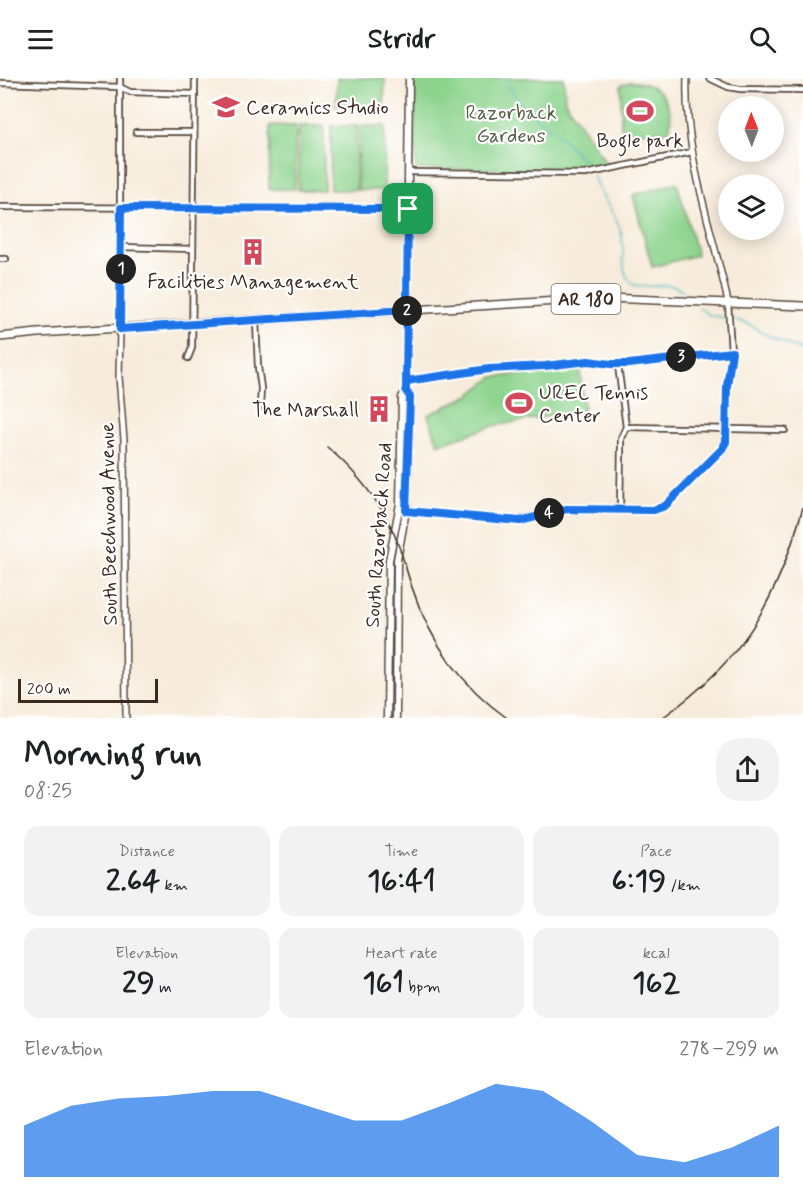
<!DOCTYPE html>
<html lang="en">
<head>
<meta charset="utf-8">
<style>
	body { margin:0; font-family:Mynerve,sans-serif; background:#f2f2f2; color:#202124; height:100vh; display:flex; flex-direction:column; font-size:22px; white-space:nowrap }
	* { box-sizing:border-box; margin:0 }
	p { font-size:20px; color:#757577 }
	.icon { flex:none; width:33px; height:33px; fill:none; stroke:currentColor; stroke-width:2; stroke-linecap:round; stroke-linejoin:round }
	.map { position:relative; height:640px; overflow:hidden }
	.sheet { display:flex; flex-direction:column; background:#fff; flex:1 }
	.sheet>* { flex:none }
	.needle { width:39px; rotate:359deg }
	.buttons { position:absolute; left:718px; top:18px; display:grid; gap:12px }
	.buttons a { display:grid; place-items:center; width:66px; height:66px; border-radius:50%; background:#fff; box-shadow:0 3px 15px #0003; font-size:30px }
	.scale { position:absolute; left:18px; bottom:15px; width:140px; box-sizing:border-box; padding-left:6px; border:3px solid #3b2a1e; border-top:0; font-size:16px; line-height:21px; white-space:nowrap; color:#3b2a1e; -webkit-text-stroke:4px #fff; paint-order:stroke }
	.pin { position:absolute; display:grid; place-items:center; width:51px; height:51px; color:#fff; margin:-26px; border-radius:12px; box-shadow:0 3px 9px #0006 }
	.km { position:absolute; width:30px; height:30px; margin:-15px; border-radius:50%; background:#222; color:#fff; font-size:16px; line-height:30px; text-align:center }
	.round { display:grid; place-items:center; flex:none; width:63px; height:63px; border-radius:24px; background:#f2f2f2 }
	.head { display:flex; align-items:center; justify-content:space-between; height:102px; padding:0 24px }
	h1 { font-size:33px; font-weight:700; line-height:45px }
	.stats { display:grid; grid-template-columns:repeat(3,1fr); gap:9px; height:102px; padding:6px 24px }
	.stats div { display:grid; align-content:center; border-radius:15px; background:#f2f2f2; text-align:center }
	.stats b { font-size:30px; font-weight:700 }
	.stats small { font-size:16px; font-weight:400 }
	.stats p { font-size:16px }
	.chart { height:168px; padding:12px 24px }
	.chart p { display:flex; justify-content:space-between }
	.chart svg { width:100%; height:108px; margin-top:6px; fill:#1a73e8; opacity:.7 }
	header { display:flex; justify-content:space-between; align-items:center; height:78px; padding:0 24px; background:#fff; font-size:27px; font-weight:700 }
	.map>svg:first-child { display:block }
	.green { fill:#8ed48e; stroke:#647f56; stroke-width:1.5 }
	.lines { fill:none; stroke-linecap:round; stroke-linejoin:round }
	.stream { stroke:#4bbac3; stroke-width:1.5 }
	.minor-casing { stroke:#57473a; stroke-width:8 }
	.tertiary-casing { stroke:#57473a; stroke-width:8 }
	.secondary-casing { stroke:#57473a; stroke-width:9 }
	.primary-casing { stroke:#57473a; stroke-width:10 }
	.minor { stroke:#fff; stroke-width:4.5 }
	.tertiary { stroke:#fff; stroke-width:5 }
	.secondary { stroke:#fff; stroke-width:6 }
	.primary { stroke:#fff; stroke-width:7 }
	.rail { stroke:#3b2a1e; stroke-width:1.5 }
	.route-casing { stroke:#fff; stroke-width:12 }
	.route { stroke:#1a73e8; stroke-width:8 }
	.labels { text-anchor:middle; stroke-width:4.5; stroke-linejoin:round; paint-order:stroke }
	.shield { fill:#fff; stroke:#766a62; stroke-width:1.5 }
	.shield-label { font-size:18px; font-weight:bold; fill:#3b2a1e }
	.poi-label { font-size:20px; fill:#3b2a1e; stroke:#fff; text-anchor:start }
	.park-label { font-size:20px; fill:#545d40; stroke:#fff }
	.street-label { font-size:20px; fill:#3b2a1e; stroke:#fff }
</style>
</head>
<body>
<header><svg class="icon" aria-label="menu" viewBox="0 0 24 24"><path d="M4 6h16M4 12h16M4 18h16"/></svg>Stridr<svg class="icon" aria-label="search" viewBox="0 0 24 24"><circle cx="10" cy="10" r="6"/><path d="M15 15l6 6"/></svg></header>
<div class="map">
<svg width="803" height="640" viewBox="0 0 803 640">
	<rect width="100%" height="100%" fill="#fff"/>
	<filter id="ink" filterUnits="userSpaceOnUse"><feTurbulence type="fractalNoise" baseFrequency=".0167" numOctaves="2"/><feDisplacementMap in="SourceGraphic" scale="12" xChannelSelector="R" yChannelSelector="G"/><feConvolveMatrix kernelMatrix="1 2 1 2 8 2 1 2 1" color-interpolation-filters="sRGB"/></filter>
	<filter id="wash" filterUnits="userSpaceOnUse"><feTurbulence type="fractalNoise" baseFrequency=".008" numOctaves="4" result="noise"/><feDisplacementMap in="SourceGraphic" scale="24" xChannelSelector="R" yChannelSelector="G"/><feGaussianBlur stdDeviation="1.35" result="paint"/><feColorMatrix in="noise" values="0 0 0 0 0 0 0 0 0 0 0 0 0 0 0 0 0 1.4 0 .05"/><feComposite in="paint" operator="in"/></filter>
	<g filter="url(#wash)">
		<rect width="100%" height="100%" fill="#f7ecdb"/>
		<g class="green">
			<path d="M337,0H385L384,30L336,29Z"/>
			<path d="M414,0H564L565,23L608,88L583,92L416,91Z"/>
			<path d="M630,4C658,3 676,25 669,53L625,54L621,50V7Z"/>
			<path d="M270,47L296,48L295,111H269Z"/>
			<path d="M299,48H324V112H298Z"/>
			<path d="M331,48H356V112H330Z"/>
			<path d="M359,48H385L384,112H358Z"/>
			<path d="M677,105L697,177L652,189L633,117Z"/>
			<path d="M580,292L584,332L493,348L438,366L428,337L470,317L493,299Z"/>
		</g>
		<g class="lines">
			<g class="stream">
				<path d="M506,0L519,25L564,62L586,85L591,93"/>
				<path d="M593,97C599,120 619,136 622,160C624,171 620,202 635,207C651,212 669,201 684,213"/>
				<path d="M699,230L709,237L725,240"/>
				<path d="M736,242L749,246L767,257L803,273"/>
			</g>
		</g>
	</g>
	<g filter="url(#ink)">
		<g class="lines">
			<defs>
				<g id="minor">
					<path d="M120,0V251"/>
					<path d="M709,0L728,9L740,11L803,12"/>
					<path d="M0,5L120,9L130,14L195,16"/>
					<path d="M136,54H194"/>
					<path d="M408,94L585,96L692,74"/>
					<path d="M0,129L408,131"/>
					<path d="M121,169L193,171"/>
					<path d="M0,181H6"/>
					<path d="M256,243L258,289L261,310L260,329"/>
					<path d="M188,280L192,270L195,0"/>
					<path d="M618,287L626,349L621,360V369L620,431"/>
					<path d="M406,303L493,291L545,288L588,283L611,286H629L731,274"/>
					<path d="M626,349L785,352"/>
					<path d="M404,432L515,443L567,431L654,432L665,427L722,371L726,364L727,308L731,274L728,224"/>
				</g>
				<g id="tertiary">
					<path d="M687,0C684,77 712,150 728,224"/>
					<path d="M120,251L119,299L124,362L126,640"/>
				</g>
				<g id="secondary">
					<path d="M387,640L389,482L400,426L402,319L406,313L409,0"/>
					<path d="M396,640L397,482L407,427L410,319L406,313"/>
				</g>
				<path id="primary" d="M0,259L38,255L607,220L803,228"/>
			</defs>
			<use href="#minor" class="minor-casing"/>
			<use href="#tertiary" class="tertiary-casing"/>
			<use href="#secondary" class="secondary-casing"/>
			<use href="#primary" class="primary-casing"/>
			<use href="#minor" class="minor"/>
			<use href="#tertiary" class="tertiary"/>
			<use href="#secondary" class="secondary"/>
			<use href="#primary" class="primary"/>
			<g class="rail">
				<path d="M327,369C353,391 374,416 390,447C401,468 405,490 413,512C430,564 463,609 507,640"/>
				<path d="M662,640C743,583 777,523 803,429"/>
			</g>
		</g>
	</g>
	<g class="lines" filter="url(#ink)">
		<defs>
			<path id="route" d="M408,131L121,130L120,251L407,232L406,303L489,291L545,288L588,283L611,286H629L732,274L727,308L726,364L722,371L665,428L654,432L567,431L520,443L406,433L410,319L406,313L407,232V221L408,131"/>
		</defs>
		<use href="#route" class="route-casing"/>
		<use href="#route" class="route"/>
	</g>
	<defs>
		<symbol id="university-bare" viewBox="-9 -9 18 18"><path d="M0-5L7-2L0 1L-7-2ZM-4 1L0 2.5L4 1V4Q0 6-4 4Z" fill="#d1495b" stroke="#fff" stroke-width="2.5" paint-order="stroke"/></symbol>
		<symbol id="stadium-bare" viewBox="-9 -9 18 18"><path d="M0-5a6.5 5 0 1 0 0 10a6.5 5 0 1 0 0-10ZM-3.5-1.8h7v3.6h-7Z" fill="#d1495b" stroke="#fff" stroke-width="2.5" paint-order="stroke"/></symbol>
		<symbol id="building-bare" viewBox="-9 -9 18 18"><path d="M-4-6H4V6H1V3H-1V6H-4ZM-2.5-4.3h1.7v1.8h-1.7ZM.8-4.3h1.7v1.8H.8ZM-2.5-1h1.7V.8h-1.7ZM.8-1h1.7V.8H.8Z" fill="#d1495b" stroke="#fff" stroke-width="2.5" paint-order="stroke"/></symbol>
	</defs>
	<g fill-rule="evenodd">
		<use href="#university-bare" x="207" y="10" width="38" height="38"/>
		<use href="#stadium-bare" x="621" y="14" width="38" height="38"/>
		<use href="#building-bare" x="234" y="155" width="38" height="38"/>
		<use href="#stadium-bare" x="500" y="306" width="38" height="38"/>
		<use href="#building-bare" x="360" y="312" width="38" height="38"/>
	</g>
	<g class="labels">
		<rect class="shield" x="551.5" y="206" width="69" height="30" rx="4.5"/>
		<g class="shield-label">
			<text x="586" y="227">AR 180</text>
		</g>
		<g class="poi-label">
			<text x="246" y="36">Ceramics Studio</text>
			<text x="640" y="69" text-anchor="middle">Bogle park</text>
			<text x="253" y="210" text-anchor="middle">Facilities Management</text>
			<text x="539" y="321">UREC Tennis<tspan x="539" dy="23">Center</tspan></text>
			<text x="359" y="338" text-anchor="end">The Marshall</text>
		</g>
		<g class="park-label">
			<text x="511" y="41">Razorback<tspan x="511" dy="23">Gardens</tspan></text>
		</g>
		<g class="street-label">
			<text transform="translate(108 446) rotate(-91)" y="7">South Beechwood Avenue</text>
			<text transform="translate(378 457) rotate(-86)" y="7">South Razorback Road</text>
		</g>
	</g>
</svg>
<div class="buttons">
<a><svg class="needle" viewBox="-14 -14 28 28"><path d="M0-13l5 13h-10z" fill="#e53935"/><path d="M0 13l5-13h-10z" fill="#757577"/></svg></a>
<a><svg class="icon" aria-label="layers" viewBox="0 0 24 24"><path d="M12 4l9 5-9 5-9-5zM3 14l9 5 9-5"/></svg></a>
</div>
<div class="scale">200 m</div>
<div class="pin" style="left:408px;top:131px;background:#1e9e55"><svg class="icon" aria-label="arrive" viewBox="0 0 24 24"><path d="M6 21V4h12l-3 4 3 4H6"/></svg></div>
<b class="km" style="left:121px;top:191px">1</b>
<b class="km" style="left:407px;top:233px">2</b>
<b class="km" style="left:681px;top:279px">3</b>
<b class="km" style="left:549px;top:435px">4</b>
</div>
<section class="sheet">
<div class="head"><div><h1>Morning run</h1><p>08:25</p></div><a class="round"><svg class="icon" aria-label="share" viewBox="0 0 24 24"><path d="M12 15V3M7 8l5-5 5 5M5 13v7h14v-7"/></svg></a></div>
<div class="stats">
<div><p>Distance</p><b>2.64<small> km</small></b></div>
<div><p>Time</p><b>16:41</b></div>
<div><p>Pace</p><b>6:19<small> /km</small></b></div>
</div>
<div class="stats">
<div><p>Elevation</p><b>29<small> m</small></b></div>
<div><p>Heart rate</p><b>161<small> bpm</small></b></div>
<div><p>kcal</p><b>162</b></div>
</div>
<div class="chart"><p><span>Elevation</span>278–299 m</p>
<svg viewBox="0 0 160 44" preserveAspectRatio="none"><path d="M0 44V23L10 15L20 12L30 11L40 9L50 9L60 15L70 21L80 21L90 14L100 6L110 9L120 21L130 35L140 38L150 32L160 23V44z"/></svg>
</div>
</section>
</body>
</html>
